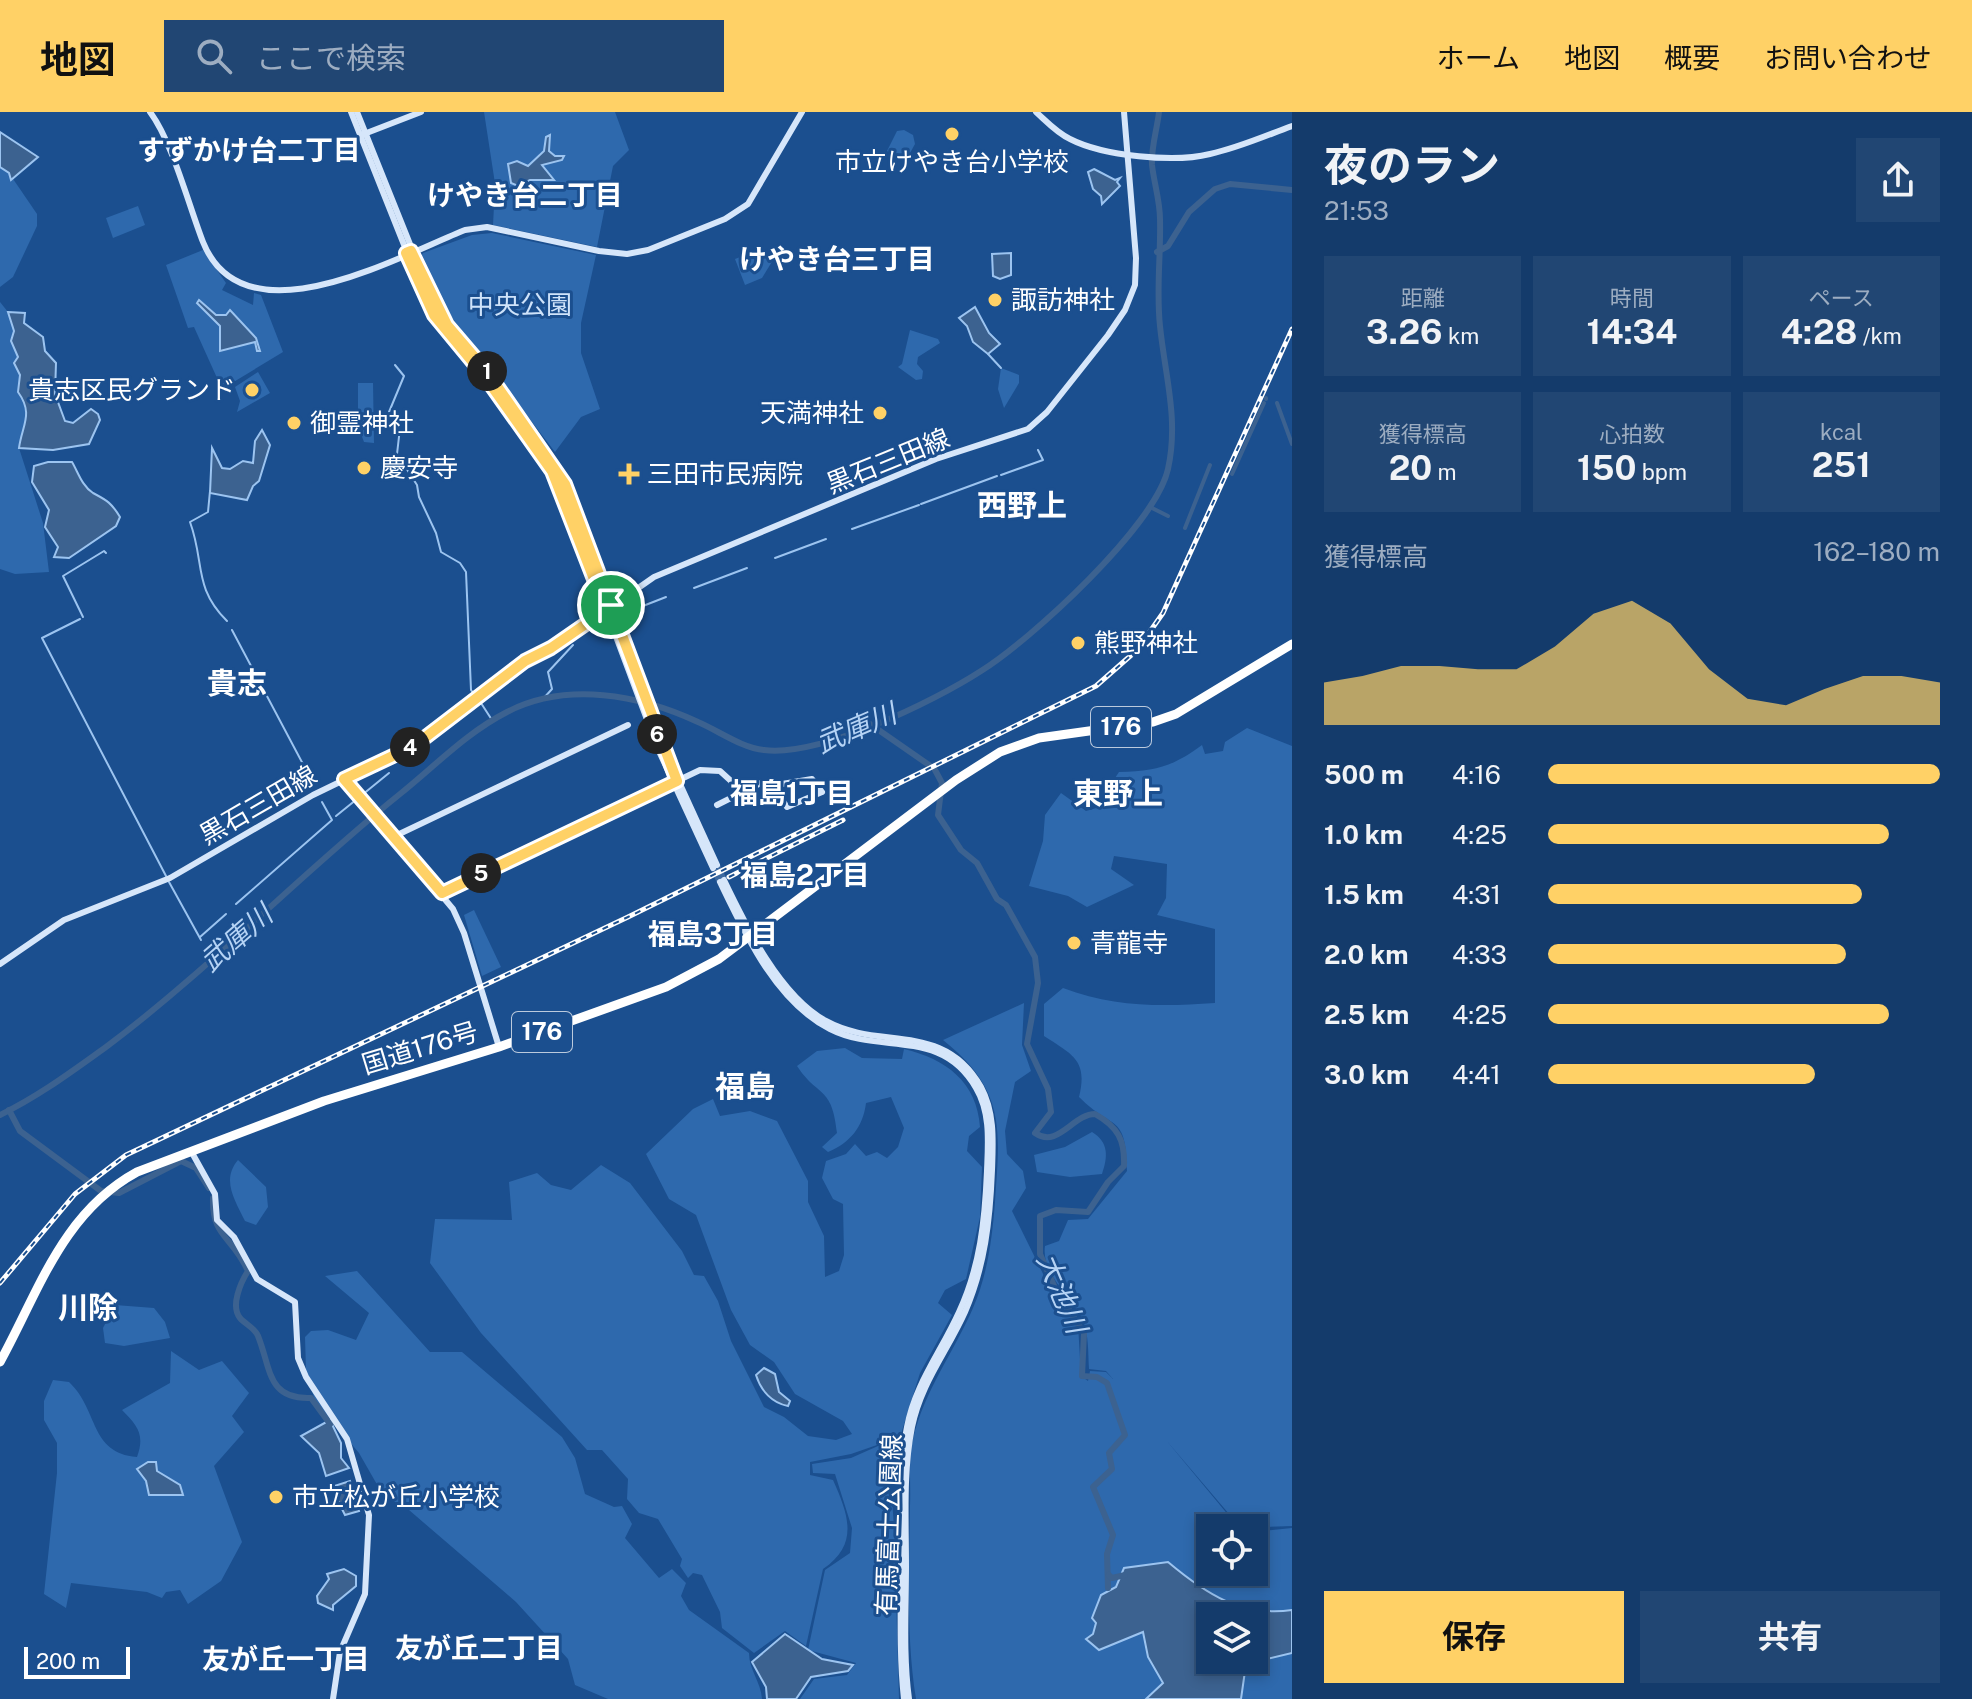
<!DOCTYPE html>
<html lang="ja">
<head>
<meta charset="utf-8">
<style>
	body { margin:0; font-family:"Public Sans","Noto Sans JP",sans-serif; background:#214673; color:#f1f3f6; height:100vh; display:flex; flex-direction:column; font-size:30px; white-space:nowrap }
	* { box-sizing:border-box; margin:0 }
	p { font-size:26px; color:#9dadc1 }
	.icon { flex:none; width:44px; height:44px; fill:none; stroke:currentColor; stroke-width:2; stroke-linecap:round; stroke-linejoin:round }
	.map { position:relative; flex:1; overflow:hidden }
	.panel { display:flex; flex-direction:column; background:#143b6b; width:680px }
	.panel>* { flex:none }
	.fabs { position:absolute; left:1196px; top:1402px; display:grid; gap:16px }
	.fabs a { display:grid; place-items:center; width:72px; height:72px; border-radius:0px; background:#143b6b; box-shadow:0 4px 12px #0003,0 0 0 2px #33557e; font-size:40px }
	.scale { position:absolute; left:24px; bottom:20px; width:106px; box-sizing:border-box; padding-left:8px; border:4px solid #fff; border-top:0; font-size:22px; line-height:28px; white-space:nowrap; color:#fff; -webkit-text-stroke:6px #1b4f8f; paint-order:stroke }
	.pin { position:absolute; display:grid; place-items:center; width:68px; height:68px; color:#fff; margin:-34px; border:4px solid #fff; border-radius:50%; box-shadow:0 2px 8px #0007 }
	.km { position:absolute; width:40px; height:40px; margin:-20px; border-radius:50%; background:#222; color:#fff; font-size:22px; line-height:40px; text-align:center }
	.round { display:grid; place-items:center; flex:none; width:84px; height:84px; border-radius:0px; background:#214673 }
	.overview { display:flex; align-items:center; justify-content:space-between; height:136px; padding:0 32px }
	h1 { font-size:44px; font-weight:700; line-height:60px }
	.metrics { display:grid; grid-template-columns:repeat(3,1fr); gap:12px; height:136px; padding:8px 32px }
	.metrics div { display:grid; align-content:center; border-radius:0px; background:#214673; text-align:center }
	.metrics b { font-size:34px; font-weight:700 }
	.metrics small { font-size:22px; font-weight:400 }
	.metrics p { font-size:22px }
	.chart { height:224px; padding:16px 32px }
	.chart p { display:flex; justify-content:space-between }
	.chart svg { width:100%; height:144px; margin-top:8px; fill:#ffd166; opacity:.7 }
	.action { display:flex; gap:16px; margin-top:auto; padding:16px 32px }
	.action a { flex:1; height:92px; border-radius:0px; background:#ffd166; color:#111; font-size:32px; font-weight:700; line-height:92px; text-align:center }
	.action a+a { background:#214673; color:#f1f3f6 }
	ul { padding:0 32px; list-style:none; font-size:26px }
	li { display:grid; grid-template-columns:128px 96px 1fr; align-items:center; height:60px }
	li i { height:20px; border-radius:10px; background:#ffd166 }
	header { display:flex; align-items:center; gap:48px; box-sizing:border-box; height:112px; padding:0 40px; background:#ffd166; color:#111 }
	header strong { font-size:38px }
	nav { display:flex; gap:44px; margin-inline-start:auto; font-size:28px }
	.search { width:560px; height:72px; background:#214673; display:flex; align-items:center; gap:20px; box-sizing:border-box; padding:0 28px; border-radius:0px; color:#9dadc1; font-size:30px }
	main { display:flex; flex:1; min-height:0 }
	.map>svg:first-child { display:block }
	.green { fill:#2e69ad; fill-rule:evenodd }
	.water { fill:#3c6290; stroke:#9cc4f0; stroke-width:2; fill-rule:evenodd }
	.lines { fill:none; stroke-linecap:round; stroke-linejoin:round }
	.stream { stroke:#9cc4f0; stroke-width:2 }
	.canal { stroke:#3c6290; stroke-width:4 }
	.river { stroke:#3c6290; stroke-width:6 }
	.secondary-tunnel { stroke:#3d69a0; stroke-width:6; stroke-dasharray:6 3; stroke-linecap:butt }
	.secondary { stroke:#d6e6fa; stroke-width:6 }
	.highway { stroke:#fff; stroke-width:9 }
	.rail-casing { stroke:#fff; stroke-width:5 }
	.rail { stroke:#1b4f8f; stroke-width:2; stroke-dasharray:6; stroke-linecap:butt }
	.route-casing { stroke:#fff; stroke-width:16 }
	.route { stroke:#ffd166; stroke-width:10 }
	.poi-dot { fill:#ffd166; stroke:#1b4f8f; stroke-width:3 }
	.labels { text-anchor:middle; stroke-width:6; stroke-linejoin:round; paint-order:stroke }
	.shield { fill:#1b4f8f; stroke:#bbcadd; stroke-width:2 }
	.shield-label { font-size:24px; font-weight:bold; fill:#fff }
	.poi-label { font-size:26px; fill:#fff; stroke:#1b4f8f; text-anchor:start }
	.park-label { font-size:26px; fill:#cfe3fa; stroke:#1b4f8f }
	.street-label { font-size:26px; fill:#fff; stroke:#1b4f8f }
	.neighbourhood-label { font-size:28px; font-weight:bold; fill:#fff; stroke:#1b4f8f }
	.water-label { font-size:28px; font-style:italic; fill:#b5d3f5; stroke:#1b4f8f }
	.quarter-label { font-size:30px; font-weight:bold; fill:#fff; stroke:#1b4f8f }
</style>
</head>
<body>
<header>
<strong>地図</strong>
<div class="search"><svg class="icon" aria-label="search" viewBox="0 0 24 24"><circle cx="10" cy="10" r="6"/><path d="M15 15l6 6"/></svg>ここで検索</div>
<nav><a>ホーム</a><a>地図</a><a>概要</a><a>お問い合わせ</a></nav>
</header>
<main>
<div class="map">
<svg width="1292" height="1587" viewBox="0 0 1292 1587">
	<rect width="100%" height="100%" fill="#1b4f8f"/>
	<g class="green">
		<path d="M484,0H615L629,38L613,54L597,135L493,113L494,94L498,91Z"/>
		<path d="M904,18L913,23L915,32L905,50L887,39L897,19Z"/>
		<path d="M0,55L9,61L37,102V114L13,165L0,175Z"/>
		<path d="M138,94L145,113L113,126L106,106Z"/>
		<path d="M492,121L596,143L581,211V241L600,297L581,305L555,340L443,194L419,148L423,141L472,123Z"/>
		<path d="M203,138L226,171L222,178L253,193L254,181L261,183L283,240L222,277L194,215L188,216L166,153Z"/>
		<path d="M756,139L773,148L762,166L745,173L735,147Z"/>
		<path d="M0,190L8,200L15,219L28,304L19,336L43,411L49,460L15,462L0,457Z"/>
		<path d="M910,218L938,227L940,231L918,245L917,252L923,259L922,267L916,268L898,255L902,252Z"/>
		<path d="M1001,256L1019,263V271L1004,296L998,277Z"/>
		<path d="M258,260L270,281L237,300L240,289L235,275Z"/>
		<path d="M358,271H373L374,331L364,330L358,314Z"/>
		<path d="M1247,616L1292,634V1414L1241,1416L1166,1328L1239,1416H1210V1460H1254V1420L1292,1416V1587H916C906,1525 909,1456 910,1394C911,1372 908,1348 913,1327C924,1279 954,1240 973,1196C988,1161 992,1127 995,1090C1000,1017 1006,978 943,928L1024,891L1022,933L1031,959L1015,970L1005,1019L1007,1042L1023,1059L1026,1076L1012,1099L1053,1182L1078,1212L1081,1264L1088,1269L1090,1259L1106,1260L1113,1267L1106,1259L1089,1257C1088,1241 1089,1221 1082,1206C1070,1184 1041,1161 1045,1134L1059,1129L1068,1108L1088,1107L1127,1059C1126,1000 1114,1020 1079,985C1088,948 1073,943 1044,924V892L1063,876C1114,895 1160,895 1215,891V817L1157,803L1166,786L1167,752L1114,744L1111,757L1134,773L1087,795L1068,784L1029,774L1043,729L1045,703L1061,681L1086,699L1114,691L1111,672L1119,660C1156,659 1172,655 1202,633L1205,642L1223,639L1225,630ZM1210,1504H1254V1548H1210Z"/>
		<path d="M474,798L501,855L482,864L464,803Z"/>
		<path d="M845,936L862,946L902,947L904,937C946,947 977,970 980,1015L969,1024L967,1039L982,1055L980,1105L966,1167L945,1178L938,1191L952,1203L920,1261L900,1325L851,1342L810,1350V1363L833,1368C849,1404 859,1432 823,1457L806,1534L785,1519L754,1541L722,1516L720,1500L702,1463L693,1461L688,1466L680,1454L682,1447L658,1407L639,1401L627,1387L628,1367L602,1338H587L481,1221L430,1151L435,1107L512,1108L509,1070L537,1061L551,1073L571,1078L601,1053L630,1071L682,1139L694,1163L704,1164L718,1189L731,1229L764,1295L784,1305L808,1324L836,1328L852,1322L843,1309L795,1282L774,1250L750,1233L731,1198L696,1103L669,1087L646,1042L693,997L713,987L720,1004L750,999L777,1009L808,1069V1090L824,1124L825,1165L839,1159L844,1143L843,1092L833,1087L822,1066L826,1049L846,1042L855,1032L866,1044L877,1040L887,1046L898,1035L904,1016L891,985L866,991C863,1015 850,1031 828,1040L822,1035L837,1021C832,973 818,986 797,954L817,939Z"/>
		<path d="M1092,1020C1109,1030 1108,1045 1102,1062L1070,1065L1037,1060L1034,1043L1065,1035Z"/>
		<path d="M238,1048L266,1075L268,1095L256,1113L245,1109C235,1088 221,1068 238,1048Z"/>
		<path d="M357,1159L430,1240H462L562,1325L575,1346L585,1382L614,1395L622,1394L632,1412L625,1426L659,1466L672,1457L686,1471L681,1484L689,1498L749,1541C749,1558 761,1570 762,1587H608L575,1573L568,1547L516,1490L409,1398L383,1383L359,1341L315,1289L306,1258L305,1225L311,1219L328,1218L356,1228L369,1201L325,1164Z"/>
		<path d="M115,1193L154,1196L165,1210L170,1226L124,1234L105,1231L103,1216Z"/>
		<path d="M171,1239L199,1258L222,1249L249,1281L232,1304L244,1320L214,1354L242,1430L221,1469L188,1492L180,1478L166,1480L162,1486L147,1480L71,1471L66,1496L44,1482L57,1361V1331L44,1308V1289L53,1268L69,1270C99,1298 89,1341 137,1345C145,1323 138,1314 122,1298L170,1271Z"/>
		<path d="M887,1330L894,1413L899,1587H800L814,1567L847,1563L856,1551L808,1538L825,1458L850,1441L852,1416L835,1362L813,1361L812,1352L851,1346Z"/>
	</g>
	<g class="water">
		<path d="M0,20L38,45L11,68L9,61L0,55Z"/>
		<path d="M550,23L549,39L555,44H564L562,48L542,53L554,68H530L518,74L511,71L508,52L517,49L528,54L544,39L546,25Z"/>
		<path d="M1094,57L1115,68L1120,66L1117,70L1120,74L1102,92L1101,84L1093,77L1088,60Z"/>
		<path d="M1011,141V163L1000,167L993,164L992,142Z"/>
		<path d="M199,188L216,203H226L230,198L256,226L260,239H257L255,230L220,239V214L197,191Z"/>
		<path d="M975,195L989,221L1000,232L988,242L973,230L967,214L959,206Z"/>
		<path d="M8,200L25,201L24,211L43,225L45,239L56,251L55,282L65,309L73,311L91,297L98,302L100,308L89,332L53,338L19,336C22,313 34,302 18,280L20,263L14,251L18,245L11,229L14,219Z"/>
		<path d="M262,318L270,333L259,369L253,374L247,388L210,381L212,336L222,356L230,357L243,349L253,351L255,329Z"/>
		<path d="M48,350H72C78,360 82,374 93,381C106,388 111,390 120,405L116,414L69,446L54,445L58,435L45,415L49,398L32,370L34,354Z"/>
		<path d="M764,1256L775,1262L779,1280L790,1289L788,1294C772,1291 761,1279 756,1263Z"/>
		<path d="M330,1308L341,1331V1346L349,1356L326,1364L319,1341L301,1324Z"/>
		<path d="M148,1350H156L157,1359L180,1373L183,1383H149L146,1369L137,1357Z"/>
		<path d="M350,1369L359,1399L345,1403L331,1375Z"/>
		<path d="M1168,1450C1206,1482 1241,1505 1292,1498V1541L1246,1552L1241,1587H1146L1163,1571L1148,1545L1143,1520L1099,1538L1086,1527L1093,1522L1096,1511L1092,1506L1101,1483L1116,1475L1124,1456ZM1256,1501L1261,1505L1260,1510L1254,1509V1548H1210V1504Z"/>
		<path d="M344,1457L356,1464V1474L333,1493V1498L318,1491L317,1484L329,1467L327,1462Z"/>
		<path d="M785,1522L822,1547L853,1553L848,1559L811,1565L796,1587H767L766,1575L752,1550Z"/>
	</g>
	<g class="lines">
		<g class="stream">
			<path d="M988,242L1001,256"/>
			<path d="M395,253L404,264L389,300L400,316L397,342L417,373L419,385L436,421L441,440L460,451L466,460L471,578L475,583"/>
			<path d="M1001,363L1043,348L1038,338"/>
			<path d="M210,379L208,400L190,410C205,451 193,475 227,509"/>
			<path d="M921,392L997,364"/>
			<path d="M852,417L919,393"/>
			<path d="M775,446L826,427"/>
			<path d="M694,476L747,456"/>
			<path d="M625,501L666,485"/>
			<path d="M83,505L63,464L104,439L106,441"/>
			<path d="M80,507L42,526L166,764"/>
			<path d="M232,518L313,671"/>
			<path d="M543,587L552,577L548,560L573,533"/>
			<path d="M479,588L492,608"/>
			<path d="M362,683L389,661"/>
			<path d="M336,704L357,687"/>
			<path d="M169,770L201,828"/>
			<path d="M236,792L332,708L322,690"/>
			<path d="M200,825L226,802"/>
		</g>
		<g class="canal">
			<path d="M1266,287V286"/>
			<path d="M1277,291L1292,332"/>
			<path d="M1232,362L1264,291"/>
			<path d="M1152,396L1168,404"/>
			<path d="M1185,416L1210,353"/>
		</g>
		<g class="river">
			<path d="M1157,140L1168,134L1189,100L1215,77L1230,72L1292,78"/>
			<path d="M870,612L929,653"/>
			<path d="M935,658L942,671L938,703L961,738L977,751L997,787L1006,793L1035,845L1038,871L1027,932L1048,977L1051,1000L1035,1021C1058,1037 1073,1002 1095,1002C1118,1015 1125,1028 1124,1054L1108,1070L1088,1100L1056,1098L1040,1104V1142L1055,1176L1084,1221L1082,1264L1097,1265L1107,1271L1125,1323L1109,1341L1112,1357L1093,1375L1113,1423L1107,1442L1108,1476"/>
			<path d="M9,998L20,1019L101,1079L119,1081L181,1049L196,1056L209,1076"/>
			<path d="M0,1003C39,984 71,960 106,935C209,858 299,763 400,682C435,654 466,621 507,600C567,569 640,583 698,610C719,619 742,636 764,638C820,645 933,590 981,559C1032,527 1155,414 1168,357C1179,307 1165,264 1160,214C1156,178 1161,143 1160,107C1160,89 1154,71 1152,53C1151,35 1157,18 1159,0"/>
			<path d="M213,1086C212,1126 232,1123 248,1159C241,1170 230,1194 240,1206C245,1212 255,1216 258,1224C271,1256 267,1288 311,1286L330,1312"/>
			<path d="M1109,1463L1112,1466L1125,1463"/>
		</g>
		<g class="secondary-tunnel">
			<path d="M717,753L724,768"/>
			<path d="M713,756L720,770"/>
		</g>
		<g class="secondary">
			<path d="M150,0C172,29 189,94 203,130C244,232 397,145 465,118L487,115L599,139L627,142L648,138L725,107L748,92L802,0"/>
			<path d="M351,0L428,193L541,340L562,380L658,637L713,756"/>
			<path d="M357,0L434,192L532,320L565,372L658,624L717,753"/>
			<path d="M1036,0C1047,10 1057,21 1070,27C1103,44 1174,51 1210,42C1238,36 1265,24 1292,14"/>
			<path d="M364,22L421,0"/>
			<path d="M344,667L453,797L464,821L499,935"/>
			<path d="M717,693L765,669L782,672L812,667L822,680L787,695L775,678L776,671"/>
			<path d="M393,725L628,613"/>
			<path d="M724,768C746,814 780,884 826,909C880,939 943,908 981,975C995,1001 993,1030 992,1058C990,1108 985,1154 965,1200C947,1240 921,1271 912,1315C903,1360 906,1408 906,1454C906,1498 903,1543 909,1587"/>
			<path d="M720,770C745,822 776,890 830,917C881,943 941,915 976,976C991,1001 988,1032 987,1059C985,1108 980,1155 959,1200C941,1240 915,1272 907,1315C898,1359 901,1404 901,1448C901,1494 899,1541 904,1587"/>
			<path d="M442,781L700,658L720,659L731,669L737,682"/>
			<path d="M0,852L64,808L170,766L313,683L414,634L525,549L571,523L654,465L936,347L1028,317L1047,300L1108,223L1125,198L1135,173L1136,146L1124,0"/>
			<path d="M191,1039L215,1082L217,1108L234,1125L257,1167L295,1190L298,1246L306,1265L347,1327L369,1403L365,1482L340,1540L333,1587"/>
		</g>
		<path class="highway" d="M0,1250C39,1179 62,1101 137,1060L324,989L499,935L666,875L719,847L956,668L1000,640L1039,626L1153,610L1176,602L1292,532"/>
		<defs>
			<g id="rail">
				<path d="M729,765L843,708"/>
				<path d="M0,1171L75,1082L126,1043L628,805L1096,574L1137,538L1163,501L1292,217"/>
			</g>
		</defs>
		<use href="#rail" class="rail-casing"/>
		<use href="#rail" class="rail"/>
	</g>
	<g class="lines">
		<defs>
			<path id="route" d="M411,139L447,213L488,261L565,372L677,669L442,781L344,667L414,634L525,549L551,536L606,498L552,359L486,266L434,203L406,141Z"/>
		</defs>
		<use href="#route" class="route-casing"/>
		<use href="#route" class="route"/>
	</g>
	<g class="poi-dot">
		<circle cx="952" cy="22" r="8"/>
		<circle cx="995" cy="188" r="8"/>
		<circle cx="252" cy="278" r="8"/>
		<circle cx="880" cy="301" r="8"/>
		<circle cx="294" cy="311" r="8"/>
		<circle cx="364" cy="356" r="8"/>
		<path d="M625 350h8v8h8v8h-8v8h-8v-8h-8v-8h8z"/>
		<circle cx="1078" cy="531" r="8"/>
		<circle cx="1074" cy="831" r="8"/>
		<circle cx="276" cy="1385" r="8"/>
	</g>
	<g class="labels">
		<g class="shield">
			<rect x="1091" y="595" width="60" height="40" rx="6"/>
			<rect x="512" y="900" width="60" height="40" rx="6"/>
		</g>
		<g class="shield-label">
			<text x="1121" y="623">176</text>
			<text x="542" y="928">176</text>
		</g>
		<g class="poi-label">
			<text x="952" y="59" text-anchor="middle">市立けやき台小学校</text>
			<text x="1011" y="197">諏訪神社</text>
			<text x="236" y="287" text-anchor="end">貴志区民グランド</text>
			<text x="864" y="310" text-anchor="end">天満神社</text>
			<text x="310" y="320">御霊神社</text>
			<text x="380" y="365">慶安寺</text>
			<text x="647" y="371">三田市民病院</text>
			<text x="1094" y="540">熊野神社</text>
			<text x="1090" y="840">青龍寺</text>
			<text x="292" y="1394">市立松が丘小学校</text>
		</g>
		<g class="park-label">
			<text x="520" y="202">中央公園</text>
		</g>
		<g class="street-label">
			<text transform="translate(888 349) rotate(-22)" y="9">黒石三田線</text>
			<text transform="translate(258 693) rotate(-30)" y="9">黒石三田線</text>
			<text transform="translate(420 936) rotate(-17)" y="9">国道176号</text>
			<text transform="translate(889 1413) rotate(-88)" y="9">有馬富士公園線</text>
		</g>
		<g class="neighbourhood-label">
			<text x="249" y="48">すずかけ台二丁目</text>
			<text x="525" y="93">けやき台二丁目</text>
			<text x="837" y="157">けやき台三丁目</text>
			<text x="792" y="691">福島1丁目</text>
			<text x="805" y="773">福島2丁目</text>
			<text x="713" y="832">福島3丁目</text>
			<text x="479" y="1546">友が丘二丁目</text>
			<text x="286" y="1557">友が丘一丁目</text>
		</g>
		<g class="water-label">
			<text transform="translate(856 616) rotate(-23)" y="10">武庫川</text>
			<text transform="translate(236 826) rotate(-41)" y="10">武庫川</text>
			<text transform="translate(1062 1181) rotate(67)" y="10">大池川</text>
		</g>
		<g class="quarter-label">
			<text x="1022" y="404">西野上</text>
			<text x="237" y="582">貴志</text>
			<text x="1118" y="692">東野上</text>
			<text x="745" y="985">福島</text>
			<text x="88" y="1206">川除</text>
		</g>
	</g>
</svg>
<div class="fabs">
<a><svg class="icon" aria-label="locate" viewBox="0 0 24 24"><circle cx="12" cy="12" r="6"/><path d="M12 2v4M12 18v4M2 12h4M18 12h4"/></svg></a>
<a><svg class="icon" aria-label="layers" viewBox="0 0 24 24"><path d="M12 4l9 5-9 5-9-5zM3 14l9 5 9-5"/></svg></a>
</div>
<div class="scale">200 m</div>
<div class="pin" style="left:611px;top:493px;background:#1e9e55"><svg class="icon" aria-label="arrive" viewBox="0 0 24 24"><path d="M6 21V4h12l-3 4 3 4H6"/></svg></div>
<b class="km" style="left:487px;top:259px">1</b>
<b class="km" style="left:410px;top:635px">4</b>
<b class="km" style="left:481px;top:761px">5</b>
<b class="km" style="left:657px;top:622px">6</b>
</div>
<section class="panel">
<div class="overview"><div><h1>夜のラン</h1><p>21:53</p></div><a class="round"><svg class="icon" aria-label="share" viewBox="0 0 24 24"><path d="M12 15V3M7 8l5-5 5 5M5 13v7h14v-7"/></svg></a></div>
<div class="metrics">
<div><p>距離</p><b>3.26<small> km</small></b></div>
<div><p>時間</p><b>14:34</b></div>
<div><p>ペース</p><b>4:28<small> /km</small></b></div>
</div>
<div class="metrics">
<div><p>獲得標高</p><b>20<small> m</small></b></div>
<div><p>心拍数</p><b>150<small> bpm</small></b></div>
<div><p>kcal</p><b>251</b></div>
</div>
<div class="chart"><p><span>獲得標高</span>162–180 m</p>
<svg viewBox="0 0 160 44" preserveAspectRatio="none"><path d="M0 44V31L10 29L20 26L30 26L40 27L50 27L60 20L70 10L80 6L90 13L100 27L110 36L120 38L130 33L140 29L150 29L160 31V44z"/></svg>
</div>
<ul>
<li><b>500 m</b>4:16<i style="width:100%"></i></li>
<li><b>1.0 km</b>4:25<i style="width:87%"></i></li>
<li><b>1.5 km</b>4:31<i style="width:80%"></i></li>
<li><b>2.0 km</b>4:33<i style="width:76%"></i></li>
<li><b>2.5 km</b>4:25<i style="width:87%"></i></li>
<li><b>3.0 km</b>4:41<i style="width:68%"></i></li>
</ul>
<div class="action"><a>保存</a><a>共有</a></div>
</section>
</main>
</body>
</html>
